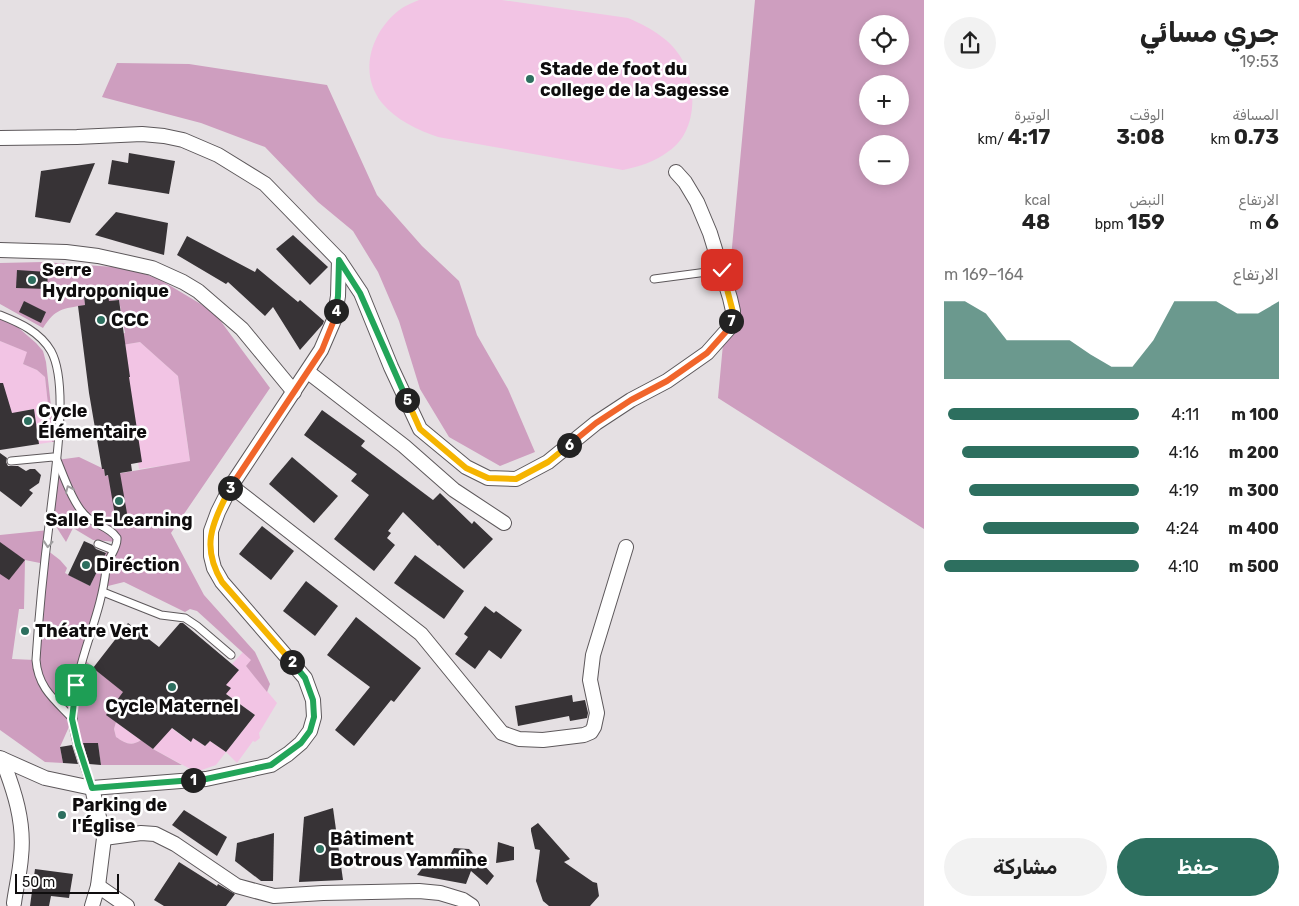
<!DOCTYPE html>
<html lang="ar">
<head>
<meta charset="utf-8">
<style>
	body { margin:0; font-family:Rubik,"Noto Sans Arabic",sans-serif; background:#f2f2f2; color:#222; direction:rtl; height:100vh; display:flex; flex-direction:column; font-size:19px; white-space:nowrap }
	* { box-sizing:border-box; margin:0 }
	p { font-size:16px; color:#767676 }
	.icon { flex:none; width:28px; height:28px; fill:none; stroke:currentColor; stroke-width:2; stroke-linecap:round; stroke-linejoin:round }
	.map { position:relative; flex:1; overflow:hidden; direction:ltr }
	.details { display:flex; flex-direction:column; background:#fff; width:375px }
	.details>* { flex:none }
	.buttons { position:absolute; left:859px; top:15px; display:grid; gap:10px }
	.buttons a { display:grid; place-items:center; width:50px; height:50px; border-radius:50%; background:#fff; box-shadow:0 2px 12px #0003; font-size:25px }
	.scale { position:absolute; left:15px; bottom:12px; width:104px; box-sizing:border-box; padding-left:5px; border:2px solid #0f0d0e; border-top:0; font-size:14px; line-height:18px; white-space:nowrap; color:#0f0d0e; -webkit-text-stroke:4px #fff; paint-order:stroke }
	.pin { position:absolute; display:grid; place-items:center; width:42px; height:42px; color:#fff; margin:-21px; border-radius:10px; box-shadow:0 2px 8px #0006 }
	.km { position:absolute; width:25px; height:25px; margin:-12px; border-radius:50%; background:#222; color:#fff; font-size:14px; line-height:25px; text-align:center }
	.round { display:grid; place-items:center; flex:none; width:52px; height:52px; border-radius:26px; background:#f2f2f2 }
	.head { display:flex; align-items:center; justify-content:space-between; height:85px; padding:0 20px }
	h1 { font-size:28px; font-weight:700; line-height:38px }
	.metrics { display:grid; grid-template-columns:repeat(3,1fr); gap:8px; height:85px; padding:5px 20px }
	.metrics div { display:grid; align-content:center }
	.metrics b { font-size:21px; font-weight:700 }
	.metrics small { font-size:14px; font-weight:400 }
	.metrics p { font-size:14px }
	.chart { height:140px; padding:10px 20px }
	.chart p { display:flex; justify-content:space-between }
	.chart svg { width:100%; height:90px; margin-top:5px; fill:#2d6f5f; opacity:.7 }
	.cta { display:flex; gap:10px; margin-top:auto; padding:10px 20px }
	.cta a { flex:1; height:58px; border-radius:30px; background:#2d6f5f; color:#fff; font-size:20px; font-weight:700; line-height:58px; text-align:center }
	.cta a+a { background:#f2f2f2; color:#222 }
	ul { padding:0 20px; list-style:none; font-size:16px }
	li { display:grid; grid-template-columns:80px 60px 1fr; align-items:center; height:38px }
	li i { height:12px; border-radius:6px; background:#2d6f5f }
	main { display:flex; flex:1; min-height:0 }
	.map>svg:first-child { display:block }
	.green { fill:#f2c4e4 }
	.forest { fill:#ce9ebf; fill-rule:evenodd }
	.building { fill:#373336 }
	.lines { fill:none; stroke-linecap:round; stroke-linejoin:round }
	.service-casing { stroke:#5d585b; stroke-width:9 }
	.minor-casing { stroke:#5d585b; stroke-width:16 }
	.service { stroke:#fff; stroke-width:7 }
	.minor { stroke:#fff; stroke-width:14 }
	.oneway { stroke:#9f9e9f }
	.split-1-casing { stroke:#fff; stroke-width:10 }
	.split-2-casing { stroke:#fff; stroke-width:10 }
	.split-3-casing { stroke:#fff; stroke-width:10 }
	.split-4-casing { stroke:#fff; stroke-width:10 }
	.split-5-casing { stroke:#fff; stroke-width:10 }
	.split-6-casing { stroke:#fff; stroke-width:10 }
	.split-7-casing { stroke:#fff; stroke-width:10 }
	.split-8-casing { stroke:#fff; stroke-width:10 }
	.split-1 { stroke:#22a559; stroke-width:6 }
	.split-2 { stroke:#22a559; stroke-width:6 }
	.split-3 { stroke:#f5b400; stroke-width:6 }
	.split-4 { stroke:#f0652b; stroke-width:6 }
	.split-5 { stroke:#22a559; stroke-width:6 }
	.split-6 { stroke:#f5b400; stroke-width:6 }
	.split-7 { stroke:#f0652b; stroke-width:6 }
	.split-8 { stroke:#f5b400; stroke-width:6 }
	.poi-dot { fill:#2d6f5f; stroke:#fff; stroke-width:2 }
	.labels { text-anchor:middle; stroke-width:5; stroke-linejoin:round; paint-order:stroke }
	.poi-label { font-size:18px; font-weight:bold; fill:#0f0d0e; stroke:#fff; text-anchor:start }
</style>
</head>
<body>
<main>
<section class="details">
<div class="head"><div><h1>جري مسائي</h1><p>19:53</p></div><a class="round"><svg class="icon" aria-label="share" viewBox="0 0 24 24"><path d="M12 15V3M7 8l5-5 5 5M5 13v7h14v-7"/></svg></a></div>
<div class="metrics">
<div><p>المسافة</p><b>0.73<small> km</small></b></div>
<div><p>الوقت</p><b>3:08</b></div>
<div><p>الوتيرة</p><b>4:17<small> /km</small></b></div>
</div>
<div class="metrics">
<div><p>الارتفاع</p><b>6<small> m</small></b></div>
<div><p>النبض</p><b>159<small> bpm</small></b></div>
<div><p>kcal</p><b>48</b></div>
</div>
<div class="chart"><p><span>الارتفاع</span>164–169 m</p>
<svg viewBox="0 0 160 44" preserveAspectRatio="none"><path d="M0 44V6L10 6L20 12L30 25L40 25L50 25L60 25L70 32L80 38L90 38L100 25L110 6L120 6L130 6L140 12L150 12L160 6V44z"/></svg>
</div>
<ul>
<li><b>100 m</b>4:11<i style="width:98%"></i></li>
<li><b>200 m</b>4:16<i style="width:91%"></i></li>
<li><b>300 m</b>4:19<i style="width:87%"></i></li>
<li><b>400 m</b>4:24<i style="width:80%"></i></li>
<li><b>500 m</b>4:10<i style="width:100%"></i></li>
</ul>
<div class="cta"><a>حفظ</a><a>مشاركة</a></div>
</section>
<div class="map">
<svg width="924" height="906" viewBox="0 0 924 906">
	<rect width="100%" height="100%" fill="#e5e0e3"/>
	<g class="green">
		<path d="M419,0H502L628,18C647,26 669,38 680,56C698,84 698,131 669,151C655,162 640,166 623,170L438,137C418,130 396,120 382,103C358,73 371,33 398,11C404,6 412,3 419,0Z"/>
		<path d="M0,341L28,352L23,364L37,370L45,377L52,442L39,444L33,409L19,412L20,422L13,423L0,393Z"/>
		<path d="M140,342L178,376L190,462L139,469L122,345Z"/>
		<path d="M243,652L252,660L246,666L277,703L259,733L260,738L255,742L253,741L237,763L226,752L216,765L196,772L153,749L170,727L190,742L193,738L205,746L210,741L226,752L255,715L221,690L238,670L232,664Z"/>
		<path d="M116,722L141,740C131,747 125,743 116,737L114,729Z"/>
	</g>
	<g class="forest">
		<path d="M755,0H924V529L718,398ZM868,24H900V56H868ZM868,84H900V116H868ZM868,144H900V176H868Z"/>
		<path d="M117,63L189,64L327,85L377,195L422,246L459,281L477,335L508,389L535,452L500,466L449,437L420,389L399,321L378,272L353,231L318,202L265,147L201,123L102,97Z"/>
		<path d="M43,262L128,268L159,279L214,312L270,388L171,533L204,595L255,652L270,684L267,692L246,666L251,660L197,611L190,609L185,612L124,582L104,587L82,658L124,692L107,715L116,722L114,729L116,737C125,743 131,747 141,740L153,749L182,765H101L98,743L78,745L72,720L60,747L63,763L45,762L0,730V535L49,530L47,550L60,560L67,568L65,573L90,586L106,552L112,553L117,542L93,540L73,528L66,542L50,517L57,460L79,457L104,469L105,476L190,461L178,376L140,342L122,345L121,334L125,333L119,300L109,301L108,293L84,296L85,305C62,309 56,308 43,328L0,304V263ZM25,560L45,564L35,660L12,659L19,609H24Z"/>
		<path d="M0,318L13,323L36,343L43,351L46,362L55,442H52L45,377L37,370L23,364L27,352L0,341Z"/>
	</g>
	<g class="building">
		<path d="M129,153L175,161L169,194L108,184L112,160L128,163Z"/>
		<path d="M95,163L70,223L35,217L41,171Z"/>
		<path d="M116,212L168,223L164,255L95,235Z"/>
		<path d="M293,235L328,267L310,285L276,249Z"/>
		<path d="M187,236L255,272L257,268L298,302L300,300L324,321L323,324L300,350L273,307L265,316L228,282L226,284L177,255Z"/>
		<path d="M17,270L48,272L47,289L16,288Z"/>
		<path d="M108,293L109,301L119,300L130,377H129L142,462L131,464L132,471L120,473L128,519L116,521L108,475L105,476L104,469H102L89,393L78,306L85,305L84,296Z"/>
		<path d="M24,301L46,312L41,323L19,312Z"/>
		<path d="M0,383H3L12,413L34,409L39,444L0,450Z"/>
		<path d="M322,410L365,441L361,446L433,500L440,493L472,524L474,521L493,539L464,569L439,545L438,546L403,512L388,531L391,533L387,538L395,545L374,571L334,539L369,495L351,481L357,474L304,435Z"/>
		<path d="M0,453L7,458L6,462L8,466H18L26,471L30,469H35L41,475L39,483L29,490L33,493L21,507L0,491Z"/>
		<path d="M292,457L338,496L314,523L269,484Z"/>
		<path d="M262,526L294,551L271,580L239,554Z"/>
		<path d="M84,541L93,545L96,549L106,553L90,586L68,575Z"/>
		<path d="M0,542L25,560L9,580L0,574Z"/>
		<path d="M415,555L464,591L444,619L394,583Z"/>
		<path d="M306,581L338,606L315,636L283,611Z"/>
		<path d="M485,606L494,613L496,611L522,630L501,659L489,650L475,669L455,654L468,637L464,634Z"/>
		<path d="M356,617L421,668L394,702L391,700L354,746L335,730L370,687L327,655Z"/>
		<path d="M128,623L159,647L180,623H183L239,670L226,685L231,688L226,694L255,715L226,752L210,741L205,746L193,738L191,742L172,728L153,749L106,715L123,692L93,668Z"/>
		<path d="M572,695L573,702L585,700L588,713L587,718L570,721L569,716L518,726L515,706Z"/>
		<path d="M83,743H98L101,765L89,764Z"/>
		<path d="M72,745L78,764L63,763L60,747Z"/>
		<path d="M333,808L343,880L299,882L304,817Z"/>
		<path d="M184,810L227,837L217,856L172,825Z"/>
		<path d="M538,823L570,859L564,862L593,882L597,883L599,896L590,906H549L543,901L536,881L540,850L535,849L531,831V828Z"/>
		<path d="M274,833L273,881H261L235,861L237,843Z"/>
		<path d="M498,842L514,847V860L496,863Z"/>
		<path d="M454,848L469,849L494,876L487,885L471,871L466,884L417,875L424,866L434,864L439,855H450Z"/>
		<path d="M179,862L217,886L218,884L235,894L226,906H164L154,900Z"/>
		<path d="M35,869L73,874L69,898L51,896L49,906H30Z"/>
	</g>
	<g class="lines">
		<defs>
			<g id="service">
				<path d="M654,279L722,270"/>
				<path d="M0,315C20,323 40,332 51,351C70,385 54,478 50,517C44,564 39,612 36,660C38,688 55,700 73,719"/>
				<path d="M11,461L53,457L57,460C64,477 74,506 87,517C96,525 110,527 117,538C118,549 107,558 106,569C101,620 73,665 73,718C73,739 85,767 92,788"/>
				<path d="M98,544L113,550"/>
				<path d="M103,592L161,615L185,618L197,626L231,655"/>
			</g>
			<g id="minor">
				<path d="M0,138L77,137L142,134L164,136L183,140L218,155L265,184L339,260L361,293L391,367L420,429L466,467L488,478L516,479L548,462L596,423L631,400L667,381L707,353L731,326L733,311L730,298L710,233L697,202L685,182L676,172"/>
				<path d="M0,250L66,252L98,256L152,268L183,282L198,291L242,329L294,392"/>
				<path d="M308,372L404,446L454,490L504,523"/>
				<path d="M231,486L421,634L502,733L519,739L543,740L584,735L591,732L594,727L597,713L590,680L593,655L626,547"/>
				<path d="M0,758L45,778L92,788L206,779L271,765L288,754L301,743L310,731L314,717L313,700L305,678L222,582L214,568L211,556V531L218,512L231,486L321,350L334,320L338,296L339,260"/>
				<path d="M2,759C14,790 25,822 21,857C20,872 16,888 14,903"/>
				<path d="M104,838L141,833L155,834L175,844L237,886L274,896L323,893L419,891L440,893L463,900L472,906"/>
				<path d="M98,886L127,906"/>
				<path d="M92,906L98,886L104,838L92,788"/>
			</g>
		</defs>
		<use href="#service" class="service-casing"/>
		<use href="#minor" class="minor-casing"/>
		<use href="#service" class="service"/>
		<use href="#minor" class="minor"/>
	</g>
	<defs><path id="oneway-chevron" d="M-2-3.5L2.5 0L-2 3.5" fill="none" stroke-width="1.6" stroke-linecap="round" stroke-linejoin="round" transform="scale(1.25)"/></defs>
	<g class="oneway">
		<use href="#oneway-chevron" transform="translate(69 489) rotate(-114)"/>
		<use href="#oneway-chevron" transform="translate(48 544) rotate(95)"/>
	</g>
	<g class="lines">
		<defs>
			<path id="split-1" d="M76,685L72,719L78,745L92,788L193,780"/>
			<path id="split-2" d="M193,780L206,779L271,765L301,743L310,731L314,717L313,700L305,678L292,662"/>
			<path id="split-3" d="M230,488C213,523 200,545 222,582L292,662"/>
			<path id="split-4" d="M230,488L322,350L334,320L336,311"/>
			<path id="split-5" d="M336,311L338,296L339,260L360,293L407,400"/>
			<path id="split-6" d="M407,400L420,429L466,468L488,478L516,479L548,462L569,445"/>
			<path id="split-7" d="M569,445L596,423L631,400L667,381L707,353L731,326V321"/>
			<path id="split-8" d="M722,270L733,312L731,321"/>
		</defs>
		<use href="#split-1" class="split-1-casing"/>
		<use href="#split-2" class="split-2-casing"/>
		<use href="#split-3" class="split-3-casing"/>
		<use href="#split-4" class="split-4-casing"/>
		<use href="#split-5" class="split-5-casing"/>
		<use href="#split-6" class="split-6-casing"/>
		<use href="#split-7" class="split-7-casing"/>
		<use href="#split-8" class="split-8-casing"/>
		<use href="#split-1" class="split-1"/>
		<use href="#split-2" class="split-2"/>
		<use href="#split-3" class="split-3"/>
		<use href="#split-4" class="split-4"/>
		<use href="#split-5" class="split-5"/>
		<use href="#split-6" class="split-6"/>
		<use href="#split-7" class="split-7"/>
		<use href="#split-8" class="split-8"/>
	</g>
	<g class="poi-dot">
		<circle cx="530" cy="79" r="5"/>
		<circle cx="32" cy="280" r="5"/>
		<circle cx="101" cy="320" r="5"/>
		<circle cx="28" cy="421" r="5"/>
		<circle cx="119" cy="501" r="5"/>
		<circle cx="86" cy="565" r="5"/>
		<circle cx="25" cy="631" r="5"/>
		<circle cx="172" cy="687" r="5"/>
		<circle cx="62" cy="815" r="5"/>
		<circle cx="320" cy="849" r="5"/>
	</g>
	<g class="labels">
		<g class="poi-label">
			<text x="540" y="75">Stade de foot du<tspan x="540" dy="21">college de la Sagesse</tspan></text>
			<text x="42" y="276">Serre<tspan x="42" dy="21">Hydroponique</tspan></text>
			<text x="111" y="326">CCC</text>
			<text x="38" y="417">Cycle<tspan x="38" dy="21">Élémentaire</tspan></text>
			<text x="119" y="526" text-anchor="middle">Salle E-Learning</text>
			<text x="96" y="571">Diréction</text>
			<text x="35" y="637">Théatre Vert</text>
			<text x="172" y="712" text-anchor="middle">Cycle Maternel</text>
			<text x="72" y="811">Parking de<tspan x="72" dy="21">l'Église</tspan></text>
			<text x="330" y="845">Bâtiment<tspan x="330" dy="21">Botrous Yammine</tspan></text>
		</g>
	</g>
</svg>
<div class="buttons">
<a><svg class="icon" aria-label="locate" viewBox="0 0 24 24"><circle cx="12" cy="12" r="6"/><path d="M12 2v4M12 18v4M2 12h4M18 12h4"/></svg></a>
<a>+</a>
<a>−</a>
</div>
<div class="scale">50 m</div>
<div class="pin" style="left:76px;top:685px;background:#1e9e55"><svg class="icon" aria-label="arrive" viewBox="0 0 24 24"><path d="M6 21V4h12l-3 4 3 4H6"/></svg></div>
<div class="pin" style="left:722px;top:270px;background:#d93025"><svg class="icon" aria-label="check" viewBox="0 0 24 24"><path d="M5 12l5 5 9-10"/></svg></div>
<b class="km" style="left:193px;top:780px">1</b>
<b class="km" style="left:292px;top:662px">2</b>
<b class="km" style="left:230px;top:488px">3</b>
<b class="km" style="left:336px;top:311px">4</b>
<b class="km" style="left:407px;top:400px">5</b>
<b class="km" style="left:569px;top:445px">6</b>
<b class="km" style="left:731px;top:321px">7</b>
</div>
</main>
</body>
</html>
